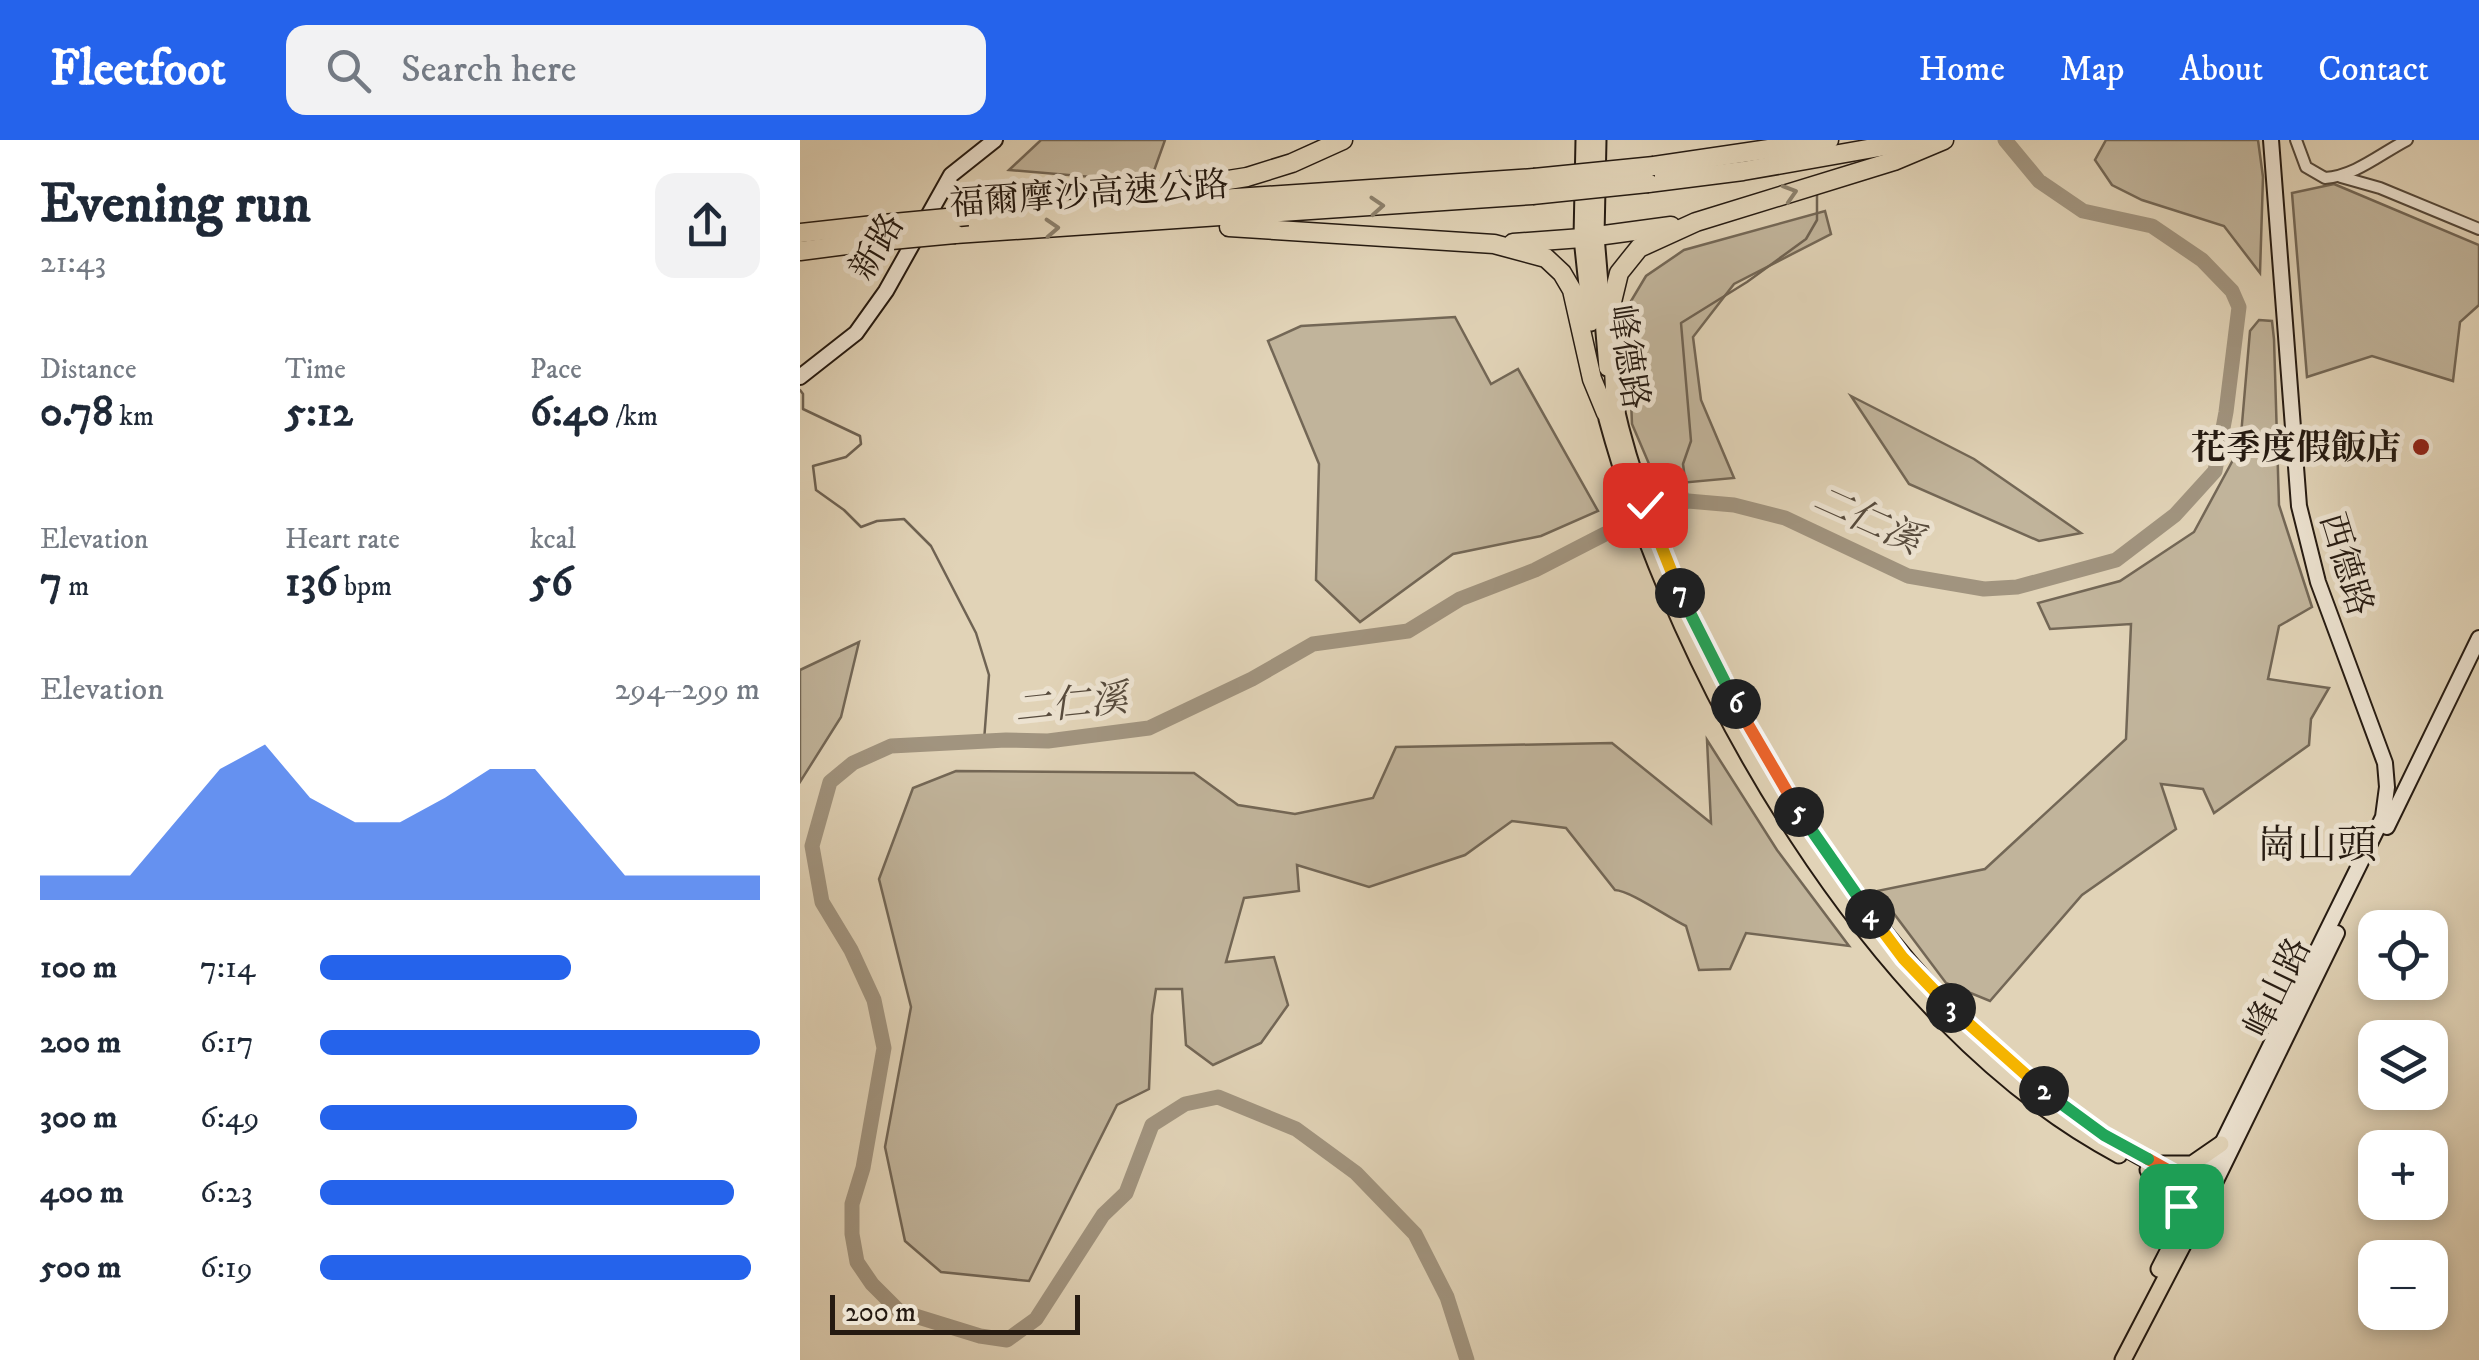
<!DOCTYPE html>
<html lang="en">
<head>
<meta charset="utf-8">
<style>
	body { margin:0; font-family:"IM FELL DW Pica","Noto Serif TC",serif; background:#f2f2f3; color:#1f2937; height:100vh; display:flex; flex-direction:column; font-size:38px; white-space:nowrap }
	* { box-sizing:border-box; margin:0 }
	p { font-size:32px; color:#747a83 }
	.icon { flex:none; width:55px; height:55px; fill:none; stroke:currentColor; stroke-width:2; stroke-linecap:round; stroke-linejoin:round }
	.map { position:relative; flex:1; overflow:hidden }
	.drawer { display:flex; flex-direction:column; background:#fff; width:800px }
	.drawer>* { flex:none }
	.controls { position:absolute; left:1558px; top:770px; display:grid; gap:20px }
	.controls a { display:grid; place-items:center; width:90px; height:90px; border-radius:20px; background:#fff; box-shadow:0 5px 15px #0003; font-size:50px }
	.scale { position:absolute; left:30px; bottom:25px; width:250px; box-sizing:border-box; padding-left:10px; border:5px solid #251a11; border-top:0; font-size:28px; line-height:35px; white-space:nowrap; color:#251a11; -webkit-text-stroke:8px #ece2d0; paint-order:stroke }
	.pin { position:absolute; display:grid; place-items:center; width:85px; height:85px; color:#fff; margin:-42px; border-radius:20px; box-shadow:0 5px 15px #0006 }
	.km { position:absolute; width:50px; height:50px; margin:-25px; border-radius:50%; background:#222; color:#fff; font-size:28px; line-height:50px; text-align:center }
	.round { display:grid; place-items:center; flex:none; width:105px; height:105px; border-radius:20px; background:#f2f2f3 }
	.summary { display:flex; align-items:center; justify-content:space-between; height:170px; padding:0 40px }
	h1 { font-size:55px; font-weight:800; line-height:75px }
	.stats { display:grid; grid-template-columns:repeat(3,1fr); gap:15px; height:170px; padding:10px 40px }
	.stats div { display:grid; align-content:center }
	.stats b { font-size:42px; font-weight:800 }
	.stats small { font-size:28px; font-weight:400 }
	.stats p { font-size:28px }
	.chart { height:280px; padding:20px 40px }
	.chart p { display:flex; justify-content:space-between }
	.chart svg { width:100%; height:180px; margin-top:10px; fill:#2563eb; opacity:.7 }
	ul { padding:0 40px; list-style:none; font-size:32px }
	li { display:grid; grid-template-columns:160px 120px 1fr; align-items:center; height:75px }
	li i { height:25px; border-radius:12px; background:#2563eb }
	header { display:flex; align-items:center; gap:60px; box-sizing:border-box; height:140px; padding:0 50px; background:#2563eb; color:#fff }
	header strong { font-size:48px }
	nav { display:flex; gap:55px; margin-inline-start:auto; font-size:35px }
	.search { width:700px; height:90px; background:#f2f2f3; display:flex; align-items:center; gap:25px; box-sizing:border-box; padding:0 35px; border-radius:20px; color:#747a83; font-size:38px }
	main { display:flex; flex:1; min-height:0 }
	.map>svg:first-child { display:block }
	.green { fill:#c1b49b; stroke:#736756; stroke-width:2.5 }
	.lines { fill:none; stroke-linecap:round; stroke-linejoin:round }
	.stream { stroke:#6f6353; stroke-width:2.5 }
	.river { stroke:#a1947f; stroke-width:15 }
	.street-casing { stroke:#54483a; stroke-width:14 }
	.secondary-casing { stroke:#251a11; stroke-width:18 }
	.primary-casing { stroke:#251a11; stroke-width:19 }
	.highway-casing { stroke:#251a11; stroke-width:21 }
	.street { stroke:#ece2d0; stroke-width:10 }
	.secondary { stroke:#ece2d0; stroke-width:14 }
	.primary { stroke:#e1d3b7; stroke-width:15 }
	.highway { stroke:#e1d3b7; stroke-width:18 }
	.highway-bridge-casing { stroke:#251a11; stroke-width:21; stroke-linecap:butt }
	.highway-bridge { stroke:#e1d3b7; stroke-width:18 }
	.oneway { stroke:#8c806c }
	.split-1-casing { stroke:#fff; stroke-width:20 }
	.split-2-casing { stroke:#fff; stroke-width:20 }
	.split-3-casing { stroke:#fff; stroke-width:20 }
	.split-4-casing { stroke:#fff; stroke-width:20 }
	.split-5-casing { stroke:#fff; stroke-width:20 }
	.split-6-casing { stroke:#fff; stroke-width:20 }
	.split-7-casing { stroke:#fff; stroke-width:20 }
	.split-8-casing { stroke:#fff; stroke-width:20 }
	.split-1 { stroke:#f0652b; stroke-width:12 }
	.split-2 { stroke:#22a559; stroke-width:12 }
	.split-3 { stroke:#f5b400; stroke-width:12 }
	.split-4 { stroke:#f5b400; stroke-width:12 }
	.split-5 { stroke:#22a559; stroke-width:12 }
	.split-6 { stroke:#f0652b; stroke-width:12 }
	.split-7 { stroke:#22a559; stroke-width:12 }
	.split-8 { stroke:#f5b400; stroke-width:12 }
	.poi-dot { fill:#8f2418; stroke:#ece2d0; stroke-width:4 }
	.labels { text-anchor:middle; stroke-width:10; stroke-linejoin:round; paint-order:stroke }
	.street-label { font-size:35px; fill:#251a11; stroke:#ece2d0 }
	.poi-label { font-size:35px; font-weight:bold; fill:#251a11; stroke:#ece2d0; text-anchor:end }
	.water-label { font-size:38px; font-style:italic; fill:#574b3d; stroke:#ece2d0 }
	.quarter-label { font-size:40px; fill:#251a11; stroke:#ece2d0 }
</style>
</head>
<body>
<header>
<strong>Fleetfoot</strong>
<div class="search"><svg class="icon" aria-label="search" viewBox="0 0 24 24"><circle cx="10" cy="10" r="6"/><path d="M15 15l6 6"/></svg>Search here</div>
<nav><a>Home</a><a>Map</a><a>About</a><a>Contact</a></nav>
</header>
<main>
<section class="drawer">
<div class="summary"><div><h1>Evening run</h1><p>21:43</p></div><a class="round"><svg class="icon" aria-label="share" viewBox="0 0 24 24"><path d="M12 15V3M7 8l5-5 5 5M5 13v7h14v-7"/></svg></a></div>
<div class="stats">
<div><p>Distance</p><b>0.78<small> km</small></b></div>
<div><p>Time</p><b>5:12</b></div>
<div><p>Pace</p><b>6:40<small> /km</small></b></div>
</div>
<div class="stats">
<div><p>Elevation</p><b>7<small> m</small></b></div>
<div><p>Heart rate</p><b>136<small> bpm</small></b></div>
<div><p>kcal</p><b>56</b></div>
</div>
<div class="chart"><p><span>Elevation</span>294–299 m</p>
<svg viewBox="0 0 160 44" preserveAspectRatio="none"><path d="M0 44V38L10 38L20 38L30 25L40 12L50 6L60 19L70 25L80 25L90 19L100 12L110 12L120 25L130 38L140 38L150 38L160 38V44z"/></svg>
</div>
<ul>
<li><b>100 m</b>7:14<i style="width:57%"></i></li>
<li><b>200 m</b>6:17<i style="width:100%"></i></li>
<li><b>300 m</b>6:49<i style="width:72%"></i></li>
<li><b>400 m</b>6:23<i style="width:94%"></i></li>
<li><b>500 m</b>6:19<i style="width:98%"></i></li>
</ul>
</section>
<div class="map">
<svg width="1679" height="1220" viewBox="0 0 1679 1220">
	<rect width="100%" height="100%" fill="#e1d3b7"/>
	<filter id="stains"><feTurbulence type="fractalNoise" baseFrequency=".002" numOctaves="4"/><feColorMatrix values="0 0 0 0 .2 0 0 0 0 .09 0 0 0 0 .02 0 0 0 .5 -.17"/></filter>
	<radialGradient id="worn" r=".72"><stop offset=".6" stop-color="#630" stop-opacity="0"/><stop offset="1" stop-color="#630" stop-opacity=".3"/></radialGradient>
	<g class="green">
		<path d="M241,0H365L350,42L209,30Z"/>
		<path d="M1306,0H1458L1463,37L1460,133L1424,86L1342,60L1312,45L1295,20Z"/>
		<path d="M1534,44L1679,105V165L1660,182L1653,241L1572,216L1507,237L1492,53Z"/>
		<path d="M1025,71L1031,94L934,144L893,197L901,260L934,338L858,345L832,284L831,260L828,166L846,136L884,110Z"/>
		<path d="M655,177L691,244L718,229L798,371L741,396L653,414L560,482L516,440L519,324L468,201L501,186Z"/>
		<path d="M1459,180L1472,181L1474,199L1479,365L1512,467L1479,486L1468,539L1529,548L1511,579L1509,605L1414,673L1403,649L1361,644L1376,689L1282,755L1190,861L1146,843L1077,751L1185,729L1326,599L1331,484L1250,489L1238,463L1320,441L1394,392L1440,307L1450,191Z"/>
		<path d="M1051,256L1174,319L1281,393L1239,401L1109,344Z"/>
		<path d="M59,502L41,577L0,642V530Z"/>
		<path d="M907,600L977,710L1049,806L946,793L930,829L899,830L886,786C867,777 831,751 815,750L766,688L712,681L665,715L569,747L497,725L499,751L444,758L426,822L474,817L488,865L461,903L413,925L386,905L382,849H356L352,875L349,949L317,965L229,1141L141,1132L105,1101L85,1007L111,867L79,739L113,648L156,631L394,633L438,665L495,674L573,658L596,607L812,603L911,683Z"/>
	</g>
	<g class="lines">
		<g class="stream">
			<path d="M0,250L3,254V269L60,296L61,304L46,317L13,326L16,350L44,370L61,387L77,381L104,379L131,406L176,493L189,535L184,601"/>
			<path d="M888,361L883,324L891,301L881,183L947,142L1006,99L1017,80V55"/>
		</g>
		<path class="river" d="M667,1220L647,1157L615,1094L556,1033L496,989L418,957L385,964L352,985L326,1053L303,1075L236,1179L207,1200L180,1196L99,1171L72,1144L57,1122L52,1094V1064L63,1028L84,908L74,860L51,810L22,762L12,706L30,642L53,623L91,606L206,600L248,601L349,588L452,539L513,504L608,491L660,459L735,430L805,394L888,361L934,365L985,378L1108,436L1184,449L1217,447L1316,420L1375,375L1415,331L1426,272L1439,167L1432,151L1402,120L1352,86L1283,71L1239,41L1205,0"/>
		<defs>
			<g id="street">
				<path d="M1496,0L1506,27L1525,38C1555,36 1580,14 1607,0"/>
				<path d="M1541,37L1580,48L1679,89"/>
			</g>
			<g id="secondary">
				<path d="M0,237L56,193L86,151L151,35L195,0"/>
				<path d="M1587,687L1679,498"/>
				<path d="M1400,1048L1583,677L1587,647L1585,623L1518,442L1499,366L1471,0"/>
				<path d="M1410,1053L1537,793"/>
			</g>
			<g id="primary">
				<path d="M784,0L782,98L791,183"/>
				<path d="M798,0L796,96L807,228"/>
				<path d="M814,260C837,364 882,462 932,555C1023,725 1138,889 1304,995C1337,1017 1375,1035 1410,1053L1323,1220"/>
				<path d="M807,279C878,540 1073,885 1319,1015"/>
				<path d="M1362,1024H1392L1421,1004"/>
				<path d="M1348,1030L1405,1063"/>
				<path d="M1359,1129L1399,1051"/>
			</g>
			<g id="highway">
				<path d="M854,26L1029,0"/>
				<path d="M848,43L943,31L1119,0"/>
				<path d="M327,56L447,37L492,23L543,0"/>
				<path d="M168,76L734,38"/>
				<path d="M429,87L694,104L746,118L762,133L772,150L792,239L806,273"/>
				<path d="M0,93L83,84"/>
				<path d="M155,94L732,55"/>
				<path d="M713,103L782,98L871,86"/>
				<path d="M0,111L70,102"/>
				<path d="M816,270L811,166L819,133L839,108L896,82L1094,21L1144,0"/>
			</g>
		</defs>
		<use href="#street" class="street-casing"/>
		<use href="#secondary" class="secondary-casing"/>
		<use href="#primary" class="primary-casing"/>
		<use href="#highway" class="highway-casing"/>
		<use href="#street" class="street"/>
		<use href="#secondary" class="secondary"/>
		<use href="#primary" class="primary"/>
		<use href="#highway" class="highway"/>
		<defs>
			<g id="highway-bridge">
				<path d="M734,38L854,26"/>
				<path d="M732,55L848,43"/>
				<path d="M83,84L168,76"/>
				<path d="M70,102L155,94"/>
			</g>
		</defs>
		<use href="#highway-bridge" class="highway-bridge-casing"/>
		<use href="#highway-bridge" class="highway-bridge"/>
	</g>
	<defs><path id="oneway-chevron" d="M-2-3.5L2.5 0L-2 3.5" fill="none" stroke-width="1.6" stroke-linecap="round" stroke-linejoin="round" transform="scale(2.5)"/></defs>
	<g class="oneway">
		<use href="#oneway-chevron" transform="translate(990 53) rotate(-17)"/>
		<use href="#oneway-chevron" transform="translate(577 66) rotate(-4)"/>
		<use href="#oneway-chevron" transform="translate(252 88) rotate(-3)"/>
	</g>
	<g class="lines">
		<defs>
			<path id="split-1" d="M1348,1019L1400,1048L1380,1087L1381,1066"/>
			<path id="split-2" d="M1244,951L1304,995L1348,1019"/>
			<path id="split-3" d="M1151,868L1244,951"/>
			<path id="split-4" d="M1070,774L1103,818L1151,868"/>
			<path id="split-5" d="M999,672L1070,774"/>
			<path id="split-6" d="M936,564L999,672"/>
			<path id="split-7" d="M880,453L936,564"/>
			<path id="split-8" d="M845,365L880,453"/>
		</defs>
		<use href="#split-1" class="split-1-casing"/>
		<use href="#split-2" class="split-2-casing"/>
		<use href="#split-3" class="split-3-casing"/>
		<use href="#split-4" class="split-4-casing"/>
		<use href="#split-5" class="split-5-casing"/>
		<use href="#split-6" class="split-6-casing"/>
		<use href="#split-7" class="split-7-casing"/>
		<use href="#split-8" class="split-8-casing"/>
		<use href="#split-1" class="split-1"/>
		<use href="#split-2" class="split-2"/>
		<use href="#split-3" class="split-3"/>
		<use href="#split-4" class="split-4"/>
		<use href="#split-5" class="split-5"/>
		<use href="#split-6" class="split-6"/>
		<use href="#split-7" class="split-7"/>
		<use href="#split-8" class="split-8"/>
	</g>
	<circle class="poi-dot" cx="1621" cy="307" r="10"/>
	<g class="labels">
		<g class="street-label">
			<text transform="translate(289 53) rotate(-4)" y="12">福爾摩沙高速公路</text>
			<text transform="translate(76 106) rotate(-59)" y="12">新路</text>
			<text transform="translate(829 217) rotate(81)" y="12">峰德路</text>
			<text transform="translate(1547 424) rotate(73)" y="12">西德路</text>
			<text transform="translate(1477 847) rotate(-64)" y="12">峰山路</text>
		</g>
		<g class="poi-label">
			<text x="1601" y="319">花季度假飯店</text>
		</g>
		<g class="water-label">
			<text transform="translate(1068 379) rotate(24)" y="13">二仁溪</text>
			<text transform="translate(271 563) rotate(-6)" y="13">二仁溪</text>
		</g>
		<g class="quarter-label">
			<text x="1517" y="718">崗山頭</text>
		</g>
	</g>
	<rect width="100%" height="100%" filter="url(#stains)"/>
	<rect width="100%" height="100%" fill="url(#worn)"/>
</svg>
<div class="controls">
<a><svg class="icon" aria-label="locate" viewBox="0 0 24 24"><circle cx="12" cy="12" r="6"/><path d="M12 2v4M12 18v4M2 12h4M18 12h4"/></svg></a>
<a><svg class="icon" aria-label="layers" viewBox="0 0 24 24"><path d="M12 4l9 5-9 5-9-5zM3 14l9 5 9-5"/></svg></a>
<a>+</a>
<a>−</a>
</div>
<div class="scale">200 m</div>
<div class="pin" style="left:1381px;top:1066px;background:#1e9e55"><svg class="icon" aria-label="arrive" viewBox="0 0 24 24"><path d="M6 21V4h12l-3 4 3 4H6"/></svg></div>
<div class="pin" style="left:845px;top:365px;background:#d93025"><svg class="icon" aria-label="check" viewBox="0 0 24 24"><path d="M5 12l5 5 9-10"/></svg></div>
<b class="km" style="left:1244px;top:951px">2</b>
<b class="km" style="left:1151px;top:868px">3</b>
<b class="km" style="left:1070px;top:774px">4</b>
<b class="km" style="left:999px;top:672px">5</b>
<b class="km" style="left:936px;top:564px">6</b>
<b class="km" style="left:880px;top:453px">7</b>
</div>
</main>
</body>
</html>
